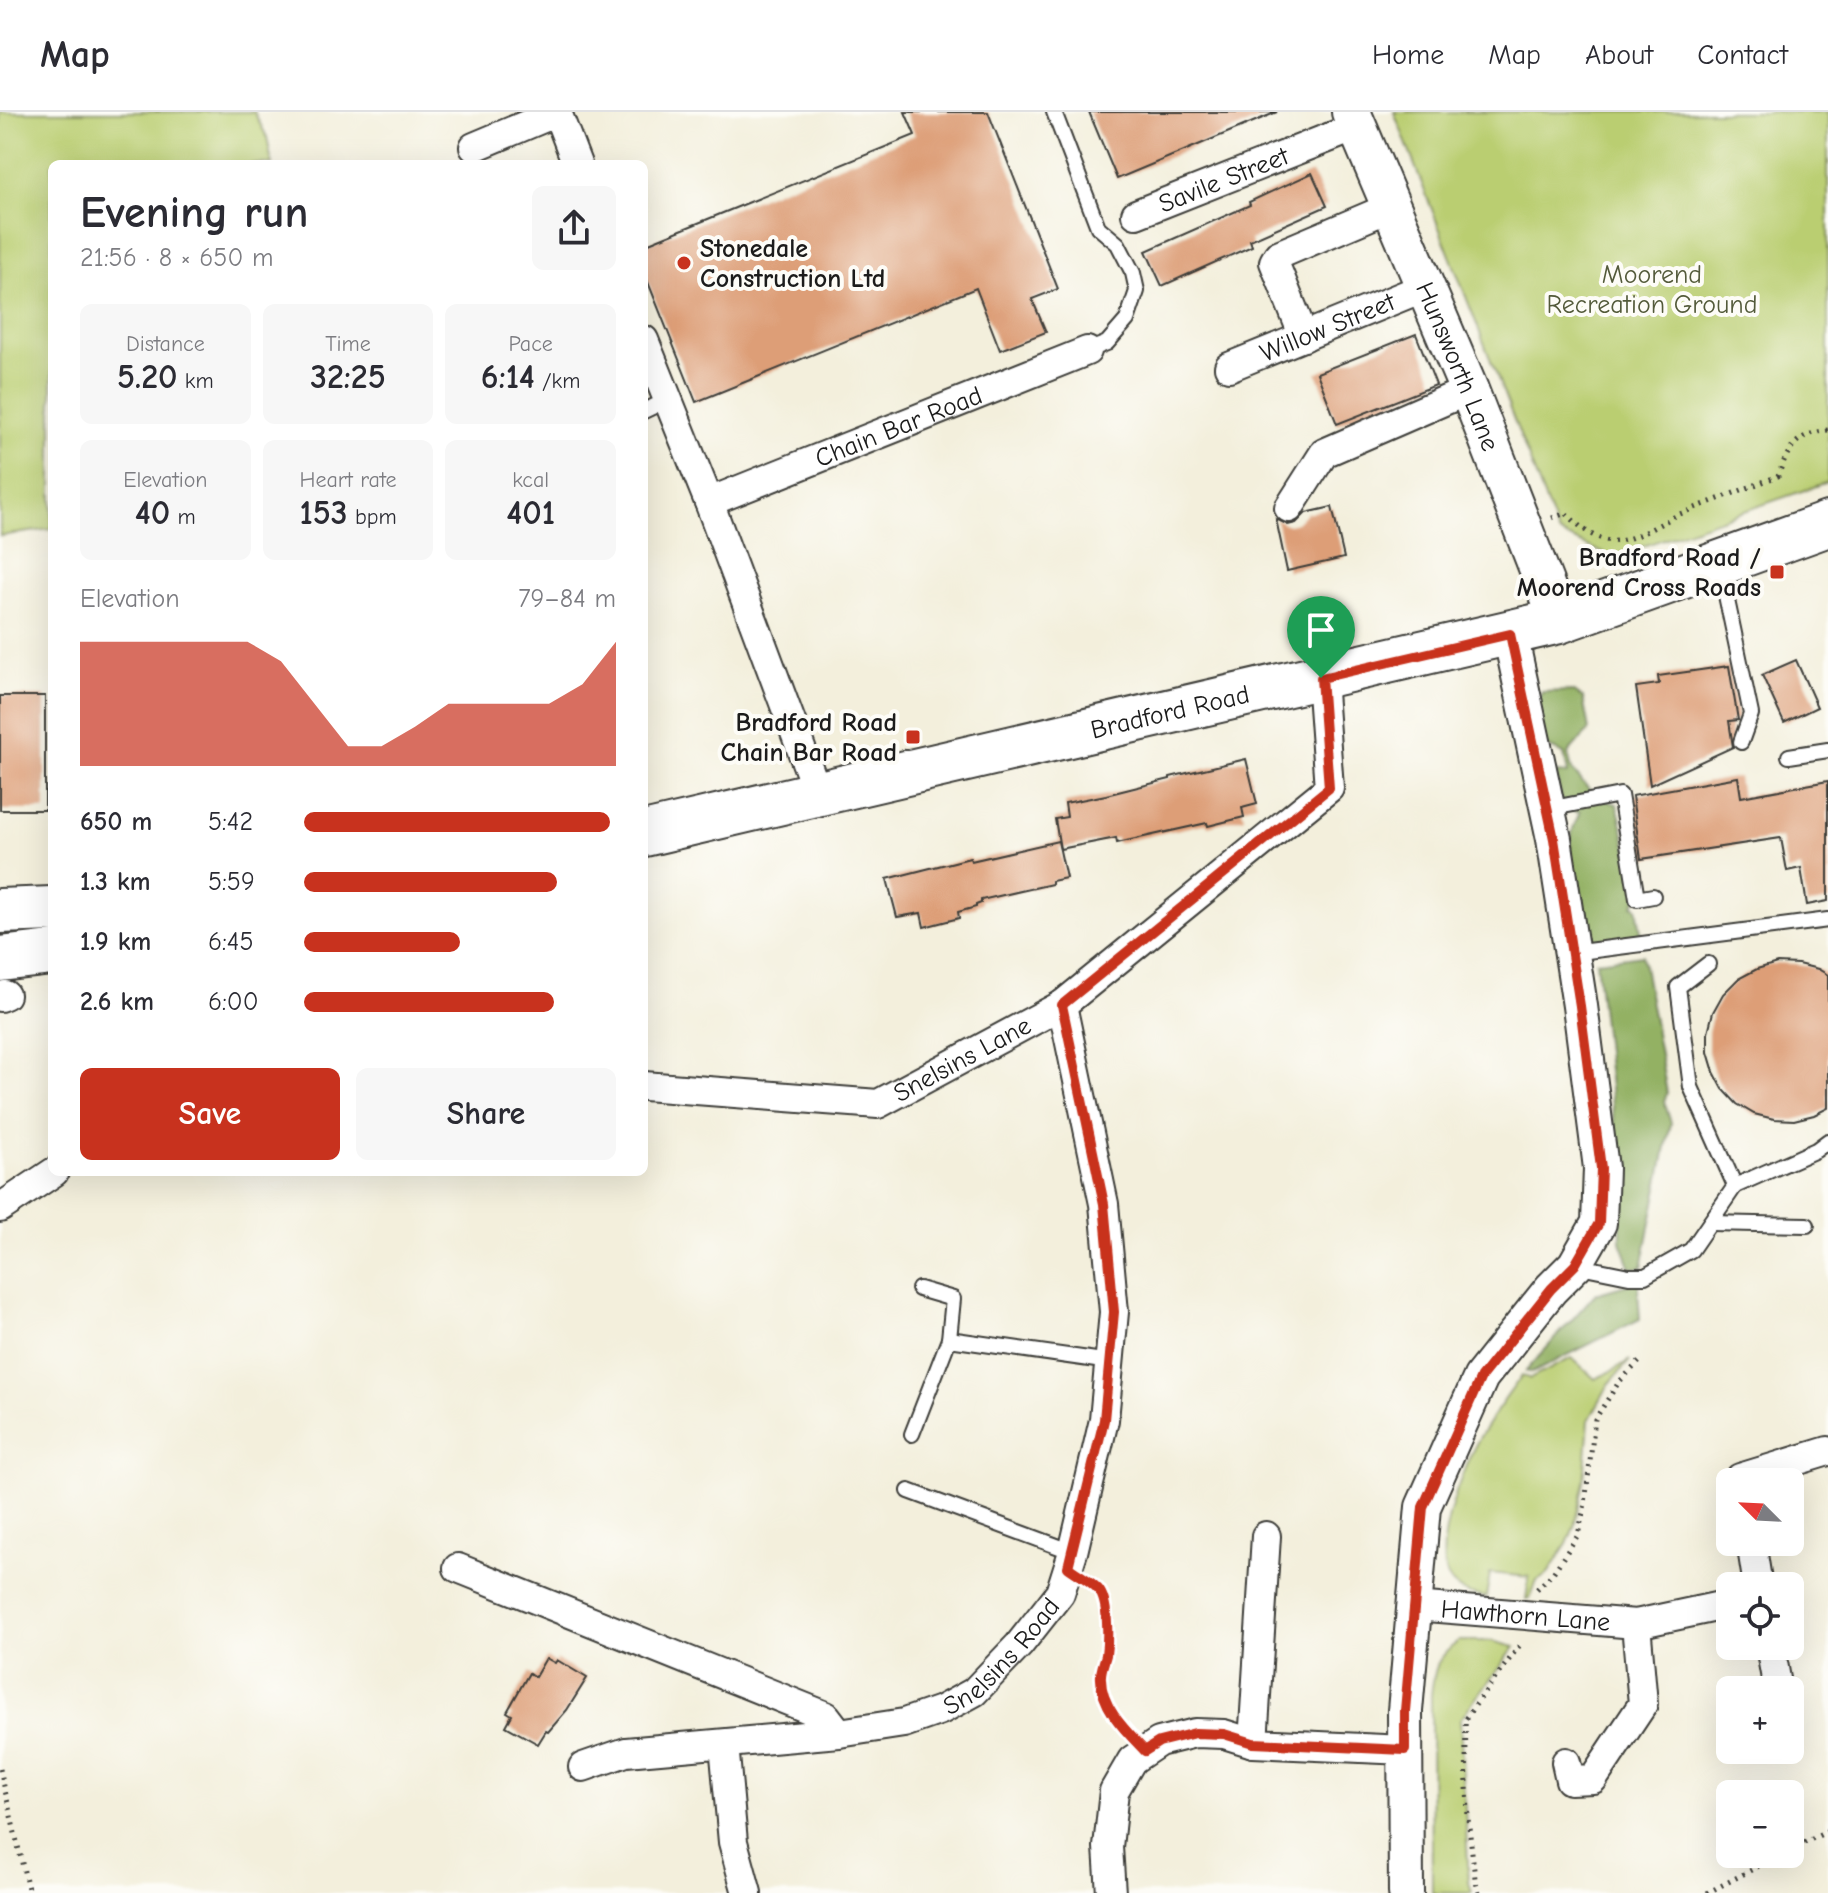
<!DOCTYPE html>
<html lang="en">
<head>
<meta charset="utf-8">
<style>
	body { margin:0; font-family:"Comic Neue",sans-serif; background:#f7f7f7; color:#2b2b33; height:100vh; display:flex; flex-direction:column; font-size:30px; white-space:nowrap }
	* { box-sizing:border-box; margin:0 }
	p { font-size:26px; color:#7c7c81 }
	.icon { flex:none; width:44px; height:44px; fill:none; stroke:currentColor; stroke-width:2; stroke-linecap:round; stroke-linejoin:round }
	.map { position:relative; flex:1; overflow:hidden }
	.details { position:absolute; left:48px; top:48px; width:600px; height:1016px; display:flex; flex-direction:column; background:#fff; border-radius:12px; box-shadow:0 8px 32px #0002 }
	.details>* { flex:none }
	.needle { width:52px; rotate:294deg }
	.fabs { position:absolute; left:1716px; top:1356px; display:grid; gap:16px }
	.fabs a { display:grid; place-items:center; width:88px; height:88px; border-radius:12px; background:#fff; box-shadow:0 8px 32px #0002; font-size:40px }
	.pin { position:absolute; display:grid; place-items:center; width:68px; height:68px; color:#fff; margin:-82px -34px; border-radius:50% 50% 50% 0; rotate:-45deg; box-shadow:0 0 8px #0007 }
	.pin .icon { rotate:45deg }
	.round { display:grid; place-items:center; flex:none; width:84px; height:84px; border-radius:12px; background:#f7f7f7 }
	.summary { display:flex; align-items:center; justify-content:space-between; height:136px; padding:0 32px }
	h1 { font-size:44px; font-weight:700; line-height:60px }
	.stats { display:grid; grid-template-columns:repeat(3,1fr); gap:12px; height:136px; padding:8px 32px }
	.stats div { display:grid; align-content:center; border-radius:12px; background:#f7f7f7; text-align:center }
	.stats b { font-size:34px; font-weight:700 }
	.stats small { font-size:22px; font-weight:400 }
	.stats p { font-size:22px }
	.chart { height:224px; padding:16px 32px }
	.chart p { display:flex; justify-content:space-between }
	.chart svg { width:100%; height:144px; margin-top:8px; fill:#c8321e; opacity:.7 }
	.cta { display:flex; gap:16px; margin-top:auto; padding:16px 32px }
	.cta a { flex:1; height:92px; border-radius:12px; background:#c8321e; color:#fff; font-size:32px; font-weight:700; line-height:92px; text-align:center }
	.cta a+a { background:#f7f7f7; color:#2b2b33 }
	ul { padding:0 32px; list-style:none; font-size:26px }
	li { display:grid; grid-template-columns:128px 96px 1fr; align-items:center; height:60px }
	li i { height:20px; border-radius:10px; background:#c8321e }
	header { display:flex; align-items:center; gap:48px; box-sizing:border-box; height:112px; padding:0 40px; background:#fff; border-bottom:2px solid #e1e1e2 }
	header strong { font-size:38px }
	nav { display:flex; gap:44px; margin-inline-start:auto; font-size:28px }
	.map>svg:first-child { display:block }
	.green { fill:#bace71; stroke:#6b7546; stroke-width:2 }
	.forest { fill:#93b163; stroke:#586640; stroke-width:2 }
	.building { fill:#dd9e77 }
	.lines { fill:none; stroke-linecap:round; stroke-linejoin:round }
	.service-casing { stroke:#3c3c39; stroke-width:18 }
	.minor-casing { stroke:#3c3c39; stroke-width:32 }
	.tertiary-casing { stroke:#3c3c39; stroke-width:38 }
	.secondary-casing { stroke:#3c3c39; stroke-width:42 }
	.primary-casing { stroke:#3c3c39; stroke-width:48 }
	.path { stroke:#3c3c39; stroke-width:5; stroke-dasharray:2 6; stroke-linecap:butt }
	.service { stroke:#fff; stroke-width:14 }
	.minor { stroke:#fff; stroke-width:28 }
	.tertiary { stroke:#fff; stroke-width:34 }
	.secondary { stroke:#fff; stroke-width:38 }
	.primary { stroke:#fff; stroke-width:44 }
	.route-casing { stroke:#fff; stroke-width:16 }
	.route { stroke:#c8321e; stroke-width:10 }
	.poi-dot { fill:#c8321e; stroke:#fdfcf7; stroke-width:3 }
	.labels { text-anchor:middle; stroke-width:8; stroke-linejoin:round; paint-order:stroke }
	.street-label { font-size:26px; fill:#1c1c1c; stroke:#fdfcf7 }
	.poi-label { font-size:26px; font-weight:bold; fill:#1c1c1c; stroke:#fdfcf7; text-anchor:end }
	.park-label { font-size:26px; fill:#535a3a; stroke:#fdfcf7 }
</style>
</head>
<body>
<header>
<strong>Map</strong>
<nav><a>Home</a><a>Map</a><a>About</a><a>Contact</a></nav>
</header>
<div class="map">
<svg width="1828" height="1781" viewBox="0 0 1828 1781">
	<rect width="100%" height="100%" fill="#fdfcf7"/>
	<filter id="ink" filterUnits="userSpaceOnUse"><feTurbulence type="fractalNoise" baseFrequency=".0125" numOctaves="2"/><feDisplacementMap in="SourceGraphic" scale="16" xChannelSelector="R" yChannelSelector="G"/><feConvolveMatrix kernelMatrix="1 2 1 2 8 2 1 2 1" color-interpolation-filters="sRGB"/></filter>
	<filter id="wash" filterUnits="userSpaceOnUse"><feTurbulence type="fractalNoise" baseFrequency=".006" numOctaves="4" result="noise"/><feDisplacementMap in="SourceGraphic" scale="32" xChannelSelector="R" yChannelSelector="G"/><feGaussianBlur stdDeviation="1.8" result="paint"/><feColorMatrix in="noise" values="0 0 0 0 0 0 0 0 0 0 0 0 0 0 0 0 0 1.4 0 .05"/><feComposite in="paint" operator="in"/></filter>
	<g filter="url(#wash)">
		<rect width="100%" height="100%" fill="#f3efdc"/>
		<g class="green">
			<path d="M0,0H254L267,25L272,52H52V417L0,424Z"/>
			<path d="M1394,0H1828V370L1612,445L1558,421Z"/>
			<path d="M1572,1246L1595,1267L1612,1259L1630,1248L1609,1272L1589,1308L1584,1370L1574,1415L1567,1432L1547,1463L1537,1469L1530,1487L1526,1488L1529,1465L1490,1461L1486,1485C1472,1483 1457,1480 1449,1467C1431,1439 1462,1357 1477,1330C1490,1307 1507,1285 1522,1263L1530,1267Z"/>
			<path d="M1459,1529H1492L1515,1535L1460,1607L1469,1770L1472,1781H1432L1431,1583C1434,1556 1437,1545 1459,1529Z"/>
		</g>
		<g class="forest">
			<path d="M1573,579L1583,586L1589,618L1568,642L1572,658L1597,686L1617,692L1639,784L1633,793L1637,795L1641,821L1617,832L1594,830C1583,798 1563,750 1573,717C1575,711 1578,705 1580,699L1576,700L1562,696L1556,661L1568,662L1564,642L1541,632L1536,593L1542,580Z"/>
			<path d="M1642,843L1667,981L1664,989L1671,1011L1642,1155L1631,1156L1621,1130L1620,1091L1616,1030L1596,849Z"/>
			<path d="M1640,1169L1638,1179L1640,1207L1532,1261L1526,1259L1595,1182Z"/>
		</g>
		<g id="blocks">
			<g class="building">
				<path d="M905,0H988L1058,177L1032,187L1046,220L1000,238L976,176L696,290L644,160V133L915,23Z"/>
				<path d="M1089,0H1277L1117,67Z"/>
				<path d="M1312,61L1327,94L1250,128L1252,134L1162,174L1146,139L1250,93L1249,90Z"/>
				<path d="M1416,222L1436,273L1337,312L1317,261Z"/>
				<path d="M1332,395L1344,446L1287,459L1276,407L1288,413L1296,411L1306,401Z"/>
				<path d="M1796,548L1817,595L1784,611L1762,563Z"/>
				<path d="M1729,554L1738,608L1729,609L1733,635L1650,673L1636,575L1659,572L1658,564Z"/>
				<rect x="0" y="584" width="45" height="114"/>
				<path d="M1246,647L1257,692L1242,696L1244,705L1208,714L1207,711L1117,731L1116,726L1060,737L1055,707L1067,705L1065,691L1106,683L1170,667V665Z"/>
				<path d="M1738,665L1741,685L1828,669V789L1807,793L1801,756L1787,759L1781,726L1641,747L1632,684Z"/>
				<path d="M1058,729L1066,766L1052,769V772L981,788V791L976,793V795L958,800L959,806L924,815L921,801L897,805L887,767L970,746L971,749Z"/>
				<path d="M1777,851L1798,852L1818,857L1828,863V996L1814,1003L1794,1008L1774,1007L1754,1002L1737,992L1723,977L1714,960L1708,940V920L1713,900L1723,882L1738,867L1757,857Z"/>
				<path d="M546,1546L555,1551L557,1548L587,1566L567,1598L548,1620L546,1619L538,1632L506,1614L512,1603L507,1600L529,1561L535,1565Z"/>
			</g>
		</g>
	</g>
	<g filter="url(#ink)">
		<use href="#blocks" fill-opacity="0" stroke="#3c3c39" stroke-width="2"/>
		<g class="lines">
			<defs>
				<g id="service">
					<path d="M1054,0L1098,115L1118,132L1133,161L1137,179L1127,208L1107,231L1087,239"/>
					<path d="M644,299L667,288"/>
					<path d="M1720,455L1751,602L1741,630"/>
					<path d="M1789,644L1828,638"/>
					<path d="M1548,697L1620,683L1637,787L1653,784"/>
					<path d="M1572,841L1828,808"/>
					<path d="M1735,1074L1816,1038L1828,1029"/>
					<path d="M1710,1111L1807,1113"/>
					<path d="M1575,1153L1629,1164H1645L1691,1138L1735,1074L1691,975L1678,875L1708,852"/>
					<path d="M919,1177L953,1187L949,1227"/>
					<path d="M912,1322L949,1227L1110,1250"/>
					<path d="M909,1379L1073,1440"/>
				</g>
				<g id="minor">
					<path d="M557,0L577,52"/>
					<path d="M474,35L557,0"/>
					<path id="s1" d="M1136,102L1356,15"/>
					<path d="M1304,225L1274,150L1278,143L1391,95"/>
					<path d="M644,228L709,390L818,682"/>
					<path id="s2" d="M1229,255L1425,175"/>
					<path id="s3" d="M709,390L1087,239"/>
					<path d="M1289,396L1324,341L1469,278"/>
					<path d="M0,885L5,883"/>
					<path id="s4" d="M644,974L878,992L1062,893L1329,676L1321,566"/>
					<path d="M0,1096L54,1060"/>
					<path d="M1741,1370L1740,1366L1828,1339"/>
					<path d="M1751,1430L1758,1474"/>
					<path d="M458,1456L826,1604L839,1621"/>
					<path id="s5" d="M1414,1494L1636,1512L1730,1492"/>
					<path d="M1770,1534L1778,1578"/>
					<path d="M1253,1631L1266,1424"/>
					<path d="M724,1632L733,1730L747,1781"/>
					<path d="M1566,1650L1570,1668L1593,1667L1643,1592L1636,1512"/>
					<path id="s6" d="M583,1655L626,1640L839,1621L904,1611L941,1598L974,1580L1019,1533L1060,1481L1073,1440L1104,1308L1114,1200L1104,1092L1062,893"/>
					<path d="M1111,1781L1108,1735L1114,1679L1132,1648L1159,1630L1195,1621L1224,1622L1253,1631L1405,1638"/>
				</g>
				<path id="tertiary" d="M1406,1781L1405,1599L1423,1395L1481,1265L1551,1177L1575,1153L1599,1111L1601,1056L1580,894L1554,727L1510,522"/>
				<g id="secondary">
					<path id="s7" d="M1351,0L1469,278L1559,509"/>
				</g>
				<g id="primary">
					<path id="s8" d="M644,722L1559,509L1828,412"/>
					<path d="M0,799L52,797"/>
					<path d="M0,847L52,841"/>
				</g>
			</defs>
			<use href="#service" class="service-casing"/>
			<use href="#minor" class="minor-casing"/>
			<use href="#tertiary" class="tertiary-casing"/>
			<use href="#secondary" class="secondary-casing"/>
			<use href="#primary" class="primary-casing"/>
			<g class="path">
				<path d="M1552,406L1566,401C1579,414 1592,427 1612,429C1631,431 1662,410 1680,402C1712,389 1745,377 1778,364C1789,335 1795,323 1828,318"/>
				<path d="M1092,1472C1109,1484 1109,1524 1106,1543C1105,1551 1100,1560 1101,1568C1101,1586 1114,1606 1125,1618"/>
				<path d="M1537,1477L1553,1461L1578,1423L1585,1392L1595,1307L1619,1270L1642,1247"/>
				<path d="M0,1657L29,1781"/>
				<path d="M1790,1738L1828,1719"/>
				<path d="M1479,1781L1475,1766L1468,1706L1465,1607L1520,1533"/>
				<path d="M1707,1781L1782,1742"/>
			</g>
			<use href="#service" class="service"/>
			<use href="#minor" class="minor"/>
			<use href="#tertiary" class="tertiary"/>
			<use href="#secondary" class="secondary"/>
			<use href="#primary" class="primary"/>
		</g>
	</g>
	<g class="lines" filter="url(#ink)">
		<defs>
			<path id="route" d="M1510,522L1554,727L1580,894L1601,1056L1599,1111L1575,1153L1551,1177L1481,1265L1423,1395L1405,1599V1638L1253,1631L1224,1622L1195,1621L1159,1630L1145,1639C1127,1620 1101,1596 1101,1567C1100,1559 1104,1551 1106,1543C1108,1527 1109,1489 1098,1477C1090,1468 1077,1462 1068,1455L1104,1308L1114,1200L1104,1092L1062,893L1329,676L1321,566Z"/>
		</defs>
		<use href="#route" class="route-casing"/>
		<use href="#route" class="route"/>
	</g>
	<g class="poi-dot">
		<circle cx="684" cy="151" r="8"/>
		<rect x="1769" y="452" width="16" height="16" rx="4"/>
		<rect x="905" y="617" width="16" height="16" rx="4"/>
	</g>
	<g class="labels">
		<g class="street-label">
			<text dy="9" stroke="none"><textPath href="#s1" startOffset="94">Savile Street</textPath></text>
			<text dy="9" stroke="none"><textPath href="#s2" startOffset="106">Willow Street</textPath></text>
			<text dy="9" stroke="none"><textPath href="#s7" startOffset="276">Hunsworth Lane</textPath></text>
			<text dy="9" stroke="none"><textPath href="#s3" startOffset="204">Chain Bar Road</textPath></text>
			<text dy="9" stroke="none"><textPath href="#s8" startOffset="540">Bradford Road</textPath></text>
			<text dy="9" stroke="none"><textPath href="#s4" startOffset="330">Snelsins Lane</textPath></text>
			<text dy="9" stroke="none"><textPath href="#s5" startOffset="112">Hawthorn Lane</textPath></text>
			<text dy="9" stroke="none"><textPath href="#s6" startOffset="446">Snelsins Road</textPath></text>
		</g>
		<g class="poi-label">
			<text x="700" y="145" text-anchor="start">Stonedale<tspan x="700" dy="30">Construction Ltd</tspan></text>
			<text x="1761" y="454">Bradford Road /<tspan x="1761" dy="30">Moorend Cross Roads</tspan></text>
			<text x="897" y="619">Bradford Road<tspan x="897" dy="30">Chain Bar Road</tspan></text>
		</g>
		<g class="park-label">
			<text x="1652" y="171">Moorend<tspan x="1652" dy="30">Recreation Ground</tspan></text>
		</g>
	</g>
</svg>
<div class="fabs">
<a><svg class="needle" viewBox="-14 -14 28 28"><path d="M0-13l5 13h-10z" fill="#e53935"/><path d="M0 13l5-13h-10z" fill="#7c7c81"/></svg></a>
<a><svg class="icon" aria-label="locate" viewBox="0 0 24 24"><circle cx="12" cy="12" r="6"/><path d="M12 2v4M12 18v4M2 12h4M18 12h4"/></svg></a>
<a>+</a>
<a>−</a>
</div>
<div class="pin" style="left:1321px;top:566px;background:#1e9e55"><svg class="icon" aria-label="arrive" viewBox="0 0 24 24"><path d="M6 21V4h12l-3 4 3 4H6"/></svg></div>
<section class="details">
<div class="summary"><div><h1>Evening run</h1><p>21:56 · 8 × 650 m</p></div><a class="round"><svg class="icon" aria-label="share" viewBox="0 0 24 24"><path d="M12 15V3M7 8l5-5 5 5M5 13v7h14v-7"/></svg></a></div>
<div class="stats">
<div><p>Distance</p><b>5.20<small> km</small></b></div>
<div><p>Time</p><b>32:25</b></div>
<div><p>Pace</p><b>6:14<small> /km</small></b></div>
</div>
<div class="stats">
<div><p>Elevation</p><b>40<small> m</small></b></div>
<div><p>Heart rate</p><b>153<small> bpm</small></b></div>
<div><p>kcal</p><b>401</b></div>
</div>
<div class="chart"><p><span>Elevation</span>79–84 m</p>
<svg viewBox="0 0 160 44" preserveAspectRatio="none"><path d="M0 44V6L10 6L20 6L30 6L40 6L50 6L60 12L70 25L80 38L90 38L100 32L110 25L120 25L130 25L140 25L150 19L160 6V44z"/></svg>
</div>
<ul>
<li><b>650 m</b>5:42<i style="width:98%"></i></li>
<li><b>1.3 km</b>5:59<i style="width:81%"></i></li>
<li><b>1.9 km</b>6:45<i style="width:50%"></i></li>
<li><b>2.6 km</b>6:00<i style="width:80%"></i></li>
</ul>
<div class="cta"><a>Save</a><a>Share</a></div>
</section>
</div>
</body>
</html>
